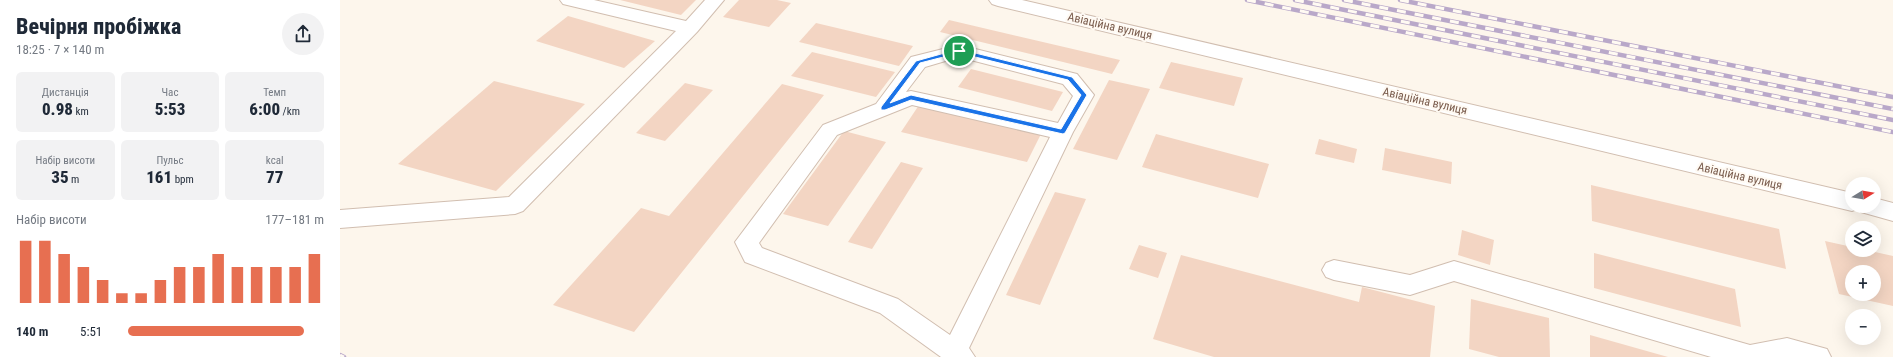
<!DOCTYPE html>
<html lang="uk">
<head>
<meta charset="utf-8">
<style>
	body { margin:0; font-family:"Roboto Condensed",sans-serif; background:#f2f2f3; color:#1f2937; height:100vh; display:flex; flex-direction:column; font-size:15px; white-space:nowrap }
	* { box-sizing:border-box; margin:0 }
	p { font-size:13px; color:#747a83 }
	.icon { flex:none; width:22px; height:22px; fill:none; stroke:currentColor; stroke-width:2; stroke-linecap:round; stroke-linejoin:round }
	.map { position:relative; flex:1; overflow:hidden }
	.details { display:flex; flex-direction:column; background:#fff; width:340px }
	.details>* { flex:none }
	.needle { width:26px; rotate:79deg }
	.tools { position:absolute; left:1505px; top:177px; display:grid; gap:8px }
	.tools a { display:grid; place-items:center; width:36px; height:36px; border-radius:50%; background:#fff; box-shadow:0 4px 16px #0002; font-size:20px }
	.pin { position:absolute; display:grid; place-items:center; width:34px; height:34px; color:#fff; margin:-17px; border:2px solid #fff; border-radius:50%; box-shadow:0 1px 4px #0007 }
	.round { display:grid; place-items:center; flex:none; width:42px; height:42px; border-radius:21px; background:#f2f2f3 }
	.headline { display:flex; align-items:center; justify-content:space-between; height:68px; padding:0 16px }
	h1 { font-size:22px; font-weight:800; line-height:30px }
	.metrics { display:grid; grid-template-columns:repeat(3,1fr); gap:6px; height:68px; padding:4px 16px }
	.metrics div { display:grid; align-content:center; border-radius:6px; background:#f2f2f3; text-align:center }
	.metrics b { font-size:17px; font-weight:800 }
	.metrics small { font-size:11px; font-weight:400 }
	.metrics p { font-size:11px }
	.chart { height:112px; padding:8px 16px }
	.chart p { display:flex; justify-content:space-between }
	.chart svg { width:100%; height:72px; margin-top:4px; stroke:#e76f51; stroke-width:6 }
	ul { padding:0 16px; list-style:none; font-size:13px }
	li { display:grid; grid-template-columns:64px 48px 1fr; align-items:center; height:30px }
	li i { height:10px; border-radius:5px; background:#e76f51 }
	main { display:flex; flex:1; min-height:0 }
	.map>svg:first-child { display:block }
	.building { fill:#f3d5c3; fill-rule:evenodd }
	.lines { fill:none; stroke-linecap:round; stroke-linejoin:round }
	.minor-casing { stroke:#d1beb0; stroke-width:2 }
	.minor { fill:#fff; fill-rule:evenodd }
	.rail-casing { stroke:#b9a8c9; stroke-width:4.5 }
	.rail { stroke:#fffaf3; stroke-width:3; stroke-dasharray:9; stroke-linecap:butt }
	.route { fill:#1a73e8; stroke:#fff; fill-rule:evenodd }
	.labels { text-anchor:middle; stroke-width:4; stroke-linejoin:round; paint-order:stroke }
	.street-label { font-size:12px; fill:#7a5c4d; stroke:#fffaf3 }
</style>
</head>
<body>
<main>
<section class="details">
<div class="headline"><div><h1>Вечірня пробіжка</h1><p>18:25 · 7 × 140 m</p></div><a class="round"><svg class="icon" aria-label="share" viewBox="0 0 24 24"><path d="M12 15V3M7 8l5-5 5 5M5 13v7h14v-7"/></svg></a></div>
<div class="metrics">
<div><p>Дистанція</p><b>0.98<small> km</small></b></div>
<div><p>Час</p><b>5:53</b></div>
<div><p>Темп</p><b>6:00<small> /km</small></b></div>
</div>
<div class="metrics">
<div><p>Набір висоти</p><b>35<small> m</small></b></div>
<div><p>Пульс</p><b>161<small> bpm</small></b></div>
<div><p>kcal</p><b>77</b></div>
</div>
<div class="chart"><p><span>Набір висоти</span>177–181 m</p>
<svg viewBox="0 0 160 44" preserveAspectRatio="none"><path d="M5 44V6M15 44V6M25 44V14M35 44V22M45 44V30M55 44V38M65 44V38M75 44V30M85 44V22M95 44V22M105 44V14M115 44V22M125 44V22M135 44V22M145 44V22M155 44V14"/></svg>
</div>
<ul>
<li><b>140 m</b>5:51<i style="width:90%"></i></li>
</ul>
</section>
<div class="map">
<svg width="1553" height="357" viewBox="0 0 1553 357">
	<rect width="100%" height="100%" fill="#fdf6ec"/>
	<g class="building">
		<path d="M280,0H356L341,15Z"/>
		<path d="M399,0H437L451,3L429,27L383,17Z"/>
		<path d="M228,16L315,41L284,68L196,41Z"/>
		<path d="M609,20L780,60L772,74L600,32Z"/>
		<path d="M476,23L573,46L559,66L459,42Z"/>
		<path d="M472,52L555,72L536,97L451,76Z"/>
		<path d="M831,62L903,78L894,106L819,88Z"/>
		<path d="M631,69L723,92L712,111L618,87Z"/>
		<path d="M769,80L810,89L777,160L733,149Z"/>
		<path d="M154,81L245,104L156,191L58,164Z"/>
		<path d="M345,83L373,90L325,141L296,133Z"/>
		<path d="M442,84L484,95L294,332L213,305L301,208L329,216Z"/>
		<path d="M579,105L701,134L687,162L561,132Z"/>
		<path d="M504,131L546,142L488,226L443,214Z"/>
		<path d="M816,134L929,164L918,198L802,167Z"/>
		<path d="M979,139L1017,149L1014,163L975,154Z"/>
		<path d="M1045,148L1112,162L1111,184L1042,170Z"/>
		<path d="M561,162L583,168L532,249L508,242Z"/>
		<path d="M1251,185L1439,229L1446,269L1252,221Z"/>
		<path d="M715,192L746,199L700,305L666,295Z"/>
		<path d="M1122,230L1154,240L1150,265L1118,255Z"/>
		<path d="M1485,241L1512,247V250H1526L1553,256V306L1499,294ZM1512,272H1534V294H1512Z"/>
		<path d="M799,245L827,253L818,278L789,269Z"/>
		<path d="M1254,253L1395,289L1401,327L1254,288Z"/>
		<path d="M841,255L1019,302L1022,287L1095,306L1090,357H874L813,339Z"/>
		<path d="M1131,299L1209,318L1210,357H1159L1129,349Z"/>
		<path d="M1250,335L1328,357H1250Z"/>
	</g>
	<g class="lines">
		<defs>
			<g id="minor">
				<path d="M220,0H254L346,21L365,0H384L357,32L183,211L175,214L0,228V210L169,197L336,31L223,4Z"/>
				<path d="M649,0H682L1512,193V206H1534V198L1553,203V221L1521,212L1519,208L1512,211L658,6L652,4Z"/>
				<path d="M619,45L737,74L754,95L733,132L629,348L635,357H601L540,313L405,262L395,242L483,125L536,104L571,57ZM619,57L723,84L733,96L718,123L571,91L566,92L585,67ZM572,105L710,137L610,335L558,299L422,248L419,243L497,135Z"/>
				<path d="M994,260L1070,275L1114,261L1410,345L1447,338L1487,349L1491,357H1371L1114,281L1070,295L994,280L986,277L982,270L986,263Z"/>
			</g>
		</defs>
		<use href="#minor" class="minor-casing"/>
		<use href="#minor" class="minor"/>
		<defs>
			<g id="rail">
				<path d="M907,0L1553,132"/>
				<path d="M955,0L1553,120"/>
				<path d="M1004,0L1553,109"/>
				<path d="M1060,0L1553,97"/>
				<path d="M0,355L4,357"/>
			</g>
		</defs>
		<use href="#rail" class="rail-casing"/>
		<use href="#rail" class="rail"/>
	</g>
	<path class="route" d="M619,49L732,77L747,95L725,133L723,134L571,100L545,110H541V107L576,61ZM619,53L728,80L741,95L721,129L571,95L550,103L580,63Z"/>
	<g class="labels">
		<g class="street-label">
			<text transform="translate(770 26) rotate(13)" y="4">Авіаційна вулиця</text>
			<text transform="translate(1085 101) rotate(13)" y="4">Авіаційна вулиця</text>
			<text transform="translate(1400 176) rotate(13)" y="4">Авіаційна вулиця</text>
		</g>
	</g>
</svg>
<div class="tools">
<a><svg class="needle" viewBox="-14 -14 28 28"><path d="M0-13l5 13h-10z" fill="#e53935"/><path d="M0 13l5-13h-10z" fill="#747a83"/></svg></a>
<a><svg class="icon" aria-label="layers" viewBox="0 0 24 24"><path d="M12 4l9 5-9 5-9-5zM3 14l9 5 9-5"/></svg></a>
<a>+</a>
<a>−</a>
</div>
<div class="pin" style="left:619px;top:51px;background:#1e9e55"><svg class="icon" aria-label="arrive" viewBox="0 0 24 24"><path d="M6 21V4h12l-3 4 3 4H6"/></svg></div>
</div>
</main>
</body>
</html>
